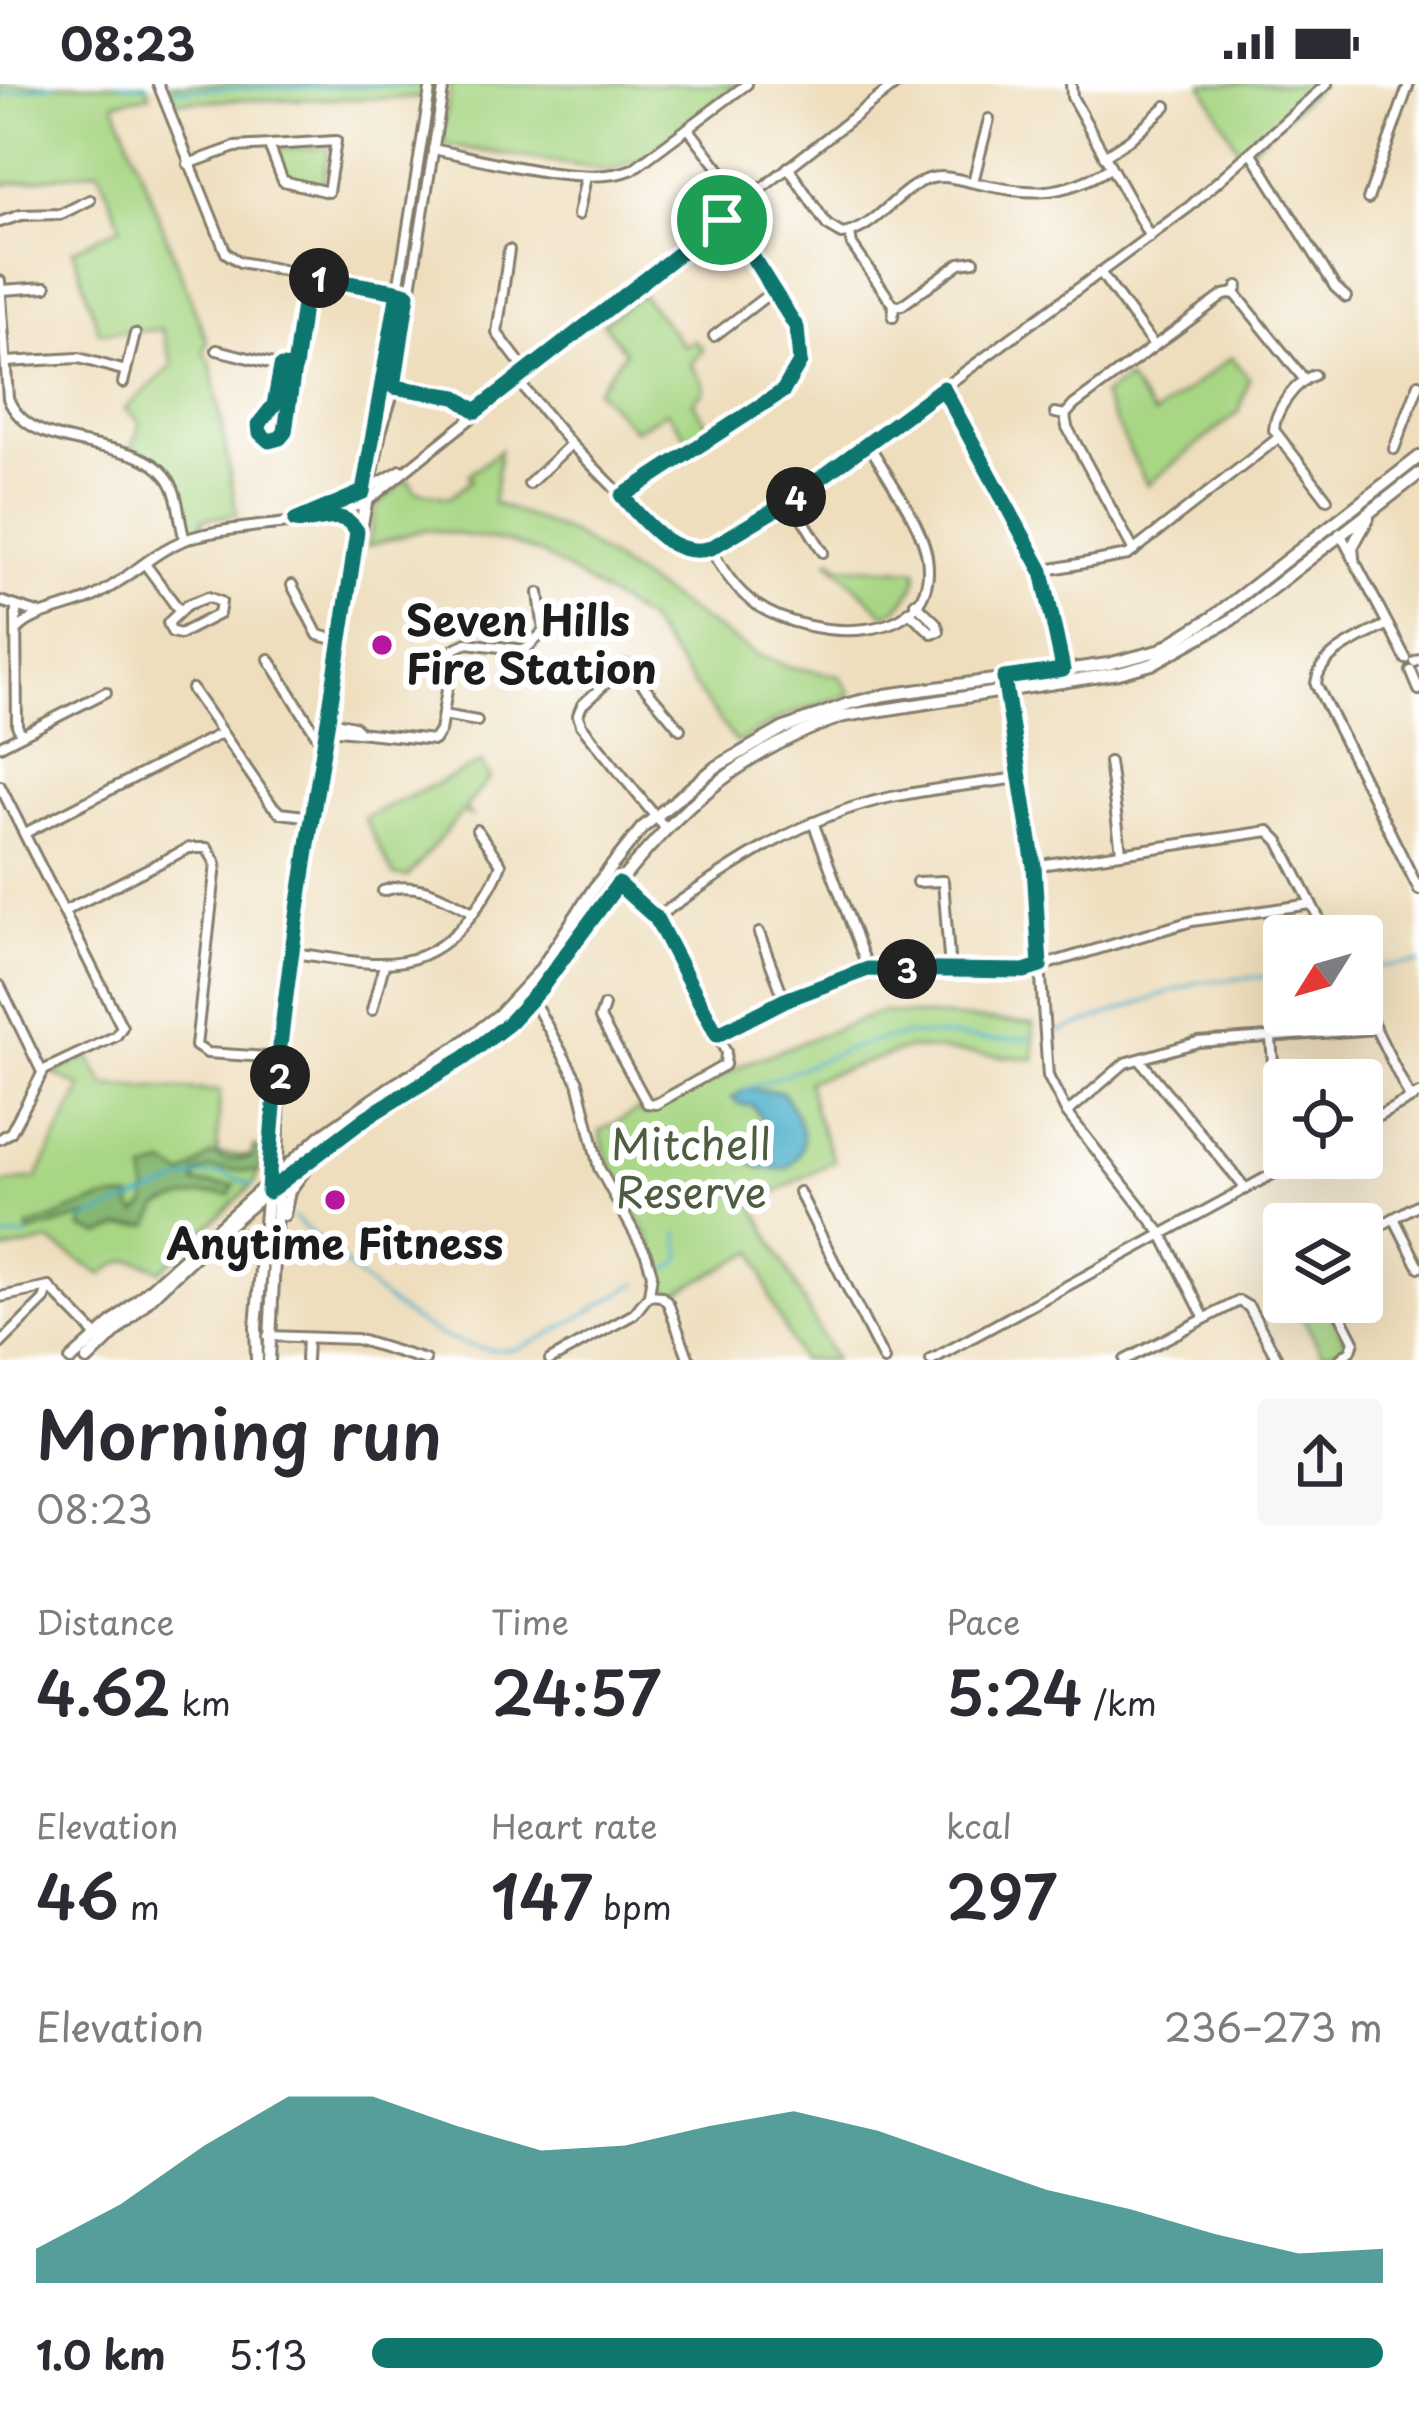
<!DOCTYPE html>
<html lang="en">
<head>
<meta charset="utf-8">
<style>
	body { margin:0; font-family:"Playpen Sans",sans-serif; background:#f7f7f7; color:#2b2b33; height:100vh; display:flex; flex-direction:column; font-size:45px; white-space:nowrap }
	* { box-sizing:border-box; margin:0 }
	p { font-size:39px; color:#7c7c81 }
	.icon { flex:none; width:66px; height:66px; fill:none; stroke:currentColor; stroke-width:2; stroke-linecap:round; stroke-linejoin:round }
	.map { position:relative; height:1276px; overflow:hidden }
	.panel { display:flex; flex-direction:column; background:#fff; flex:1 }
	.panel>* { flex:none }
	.needle { width:78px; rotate:233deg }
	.fabs { position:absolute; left:1263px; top:831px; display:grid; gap:24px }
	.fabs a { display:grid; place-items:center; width:120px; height:120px; border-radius:12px; background:#fff; box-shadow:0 12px 48px #0002; font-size:60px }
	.pin { position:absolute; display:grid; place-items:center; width:102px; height:102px; color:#fff; margin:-51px; border:6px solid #fff; border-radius:50%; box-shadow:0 3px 12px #0007 }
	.km { position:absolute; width:60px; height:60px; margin:-30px; border-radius:50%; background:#222; color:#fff; font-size:33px; line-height:60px; text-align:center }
	.round { display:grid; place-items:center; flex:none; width:126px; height:126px; border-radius:12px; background:#f7f7f7 }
	.headline { display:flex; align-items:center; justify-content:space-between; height:204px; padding:0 36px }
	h1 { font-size:66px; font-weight:600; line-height:90px }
	.stats { display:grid; grid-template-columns:repeat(3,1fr); gap:18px; height:204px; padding:12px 36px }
	.stats div { display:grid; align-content:center }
	.stats b { font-size:60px; font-weight:600 }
	.stats small { font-size:33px; font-weight:400 }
	.stats p { font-size:33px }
	.chart { height:336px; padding:24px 36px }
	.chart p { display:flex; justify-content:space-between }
	.chart svg { width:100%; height:216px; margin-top:12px; fill:#0f766e; opacity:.7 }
	ul { padding:0 36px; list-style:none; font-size:39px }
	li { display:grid; grid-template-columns:192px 144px 1fr; align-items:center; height:90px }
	li i { height:30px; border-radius:15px; background:#0f766e }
	.status { display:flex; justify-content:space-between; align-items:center; height:84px; padding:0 60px; background:#fff; direction:ltr }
	.status svg { height:33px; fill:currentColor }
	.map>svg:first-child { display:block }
	.green { fill:#a8d684; stroke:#627950; stroke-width:3 }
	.forest { fill:#86b772; stroke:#516a47; stroke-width:3 }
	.water { fill:#4cafcb; stroke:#346674; stroke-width:3 }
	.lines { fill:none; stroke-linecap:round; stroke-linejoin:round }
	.stream { stroke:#4cafcb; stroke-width:3 }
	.minor-casing { stroke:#857d6c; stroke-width:14 }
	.major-casing { stroke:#857d6c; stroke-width:16 }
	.minor { stroke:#fff; stroke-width:8 }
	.major { stroke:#fff; stroke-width:10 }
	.route-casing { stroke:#fff; stroke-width:24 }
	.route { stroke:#0f766e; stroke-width:15 }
	.poi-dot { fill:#b5179e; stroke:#fff; stroke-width:4.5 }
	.labels { text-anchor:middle; stroke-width:12; stroke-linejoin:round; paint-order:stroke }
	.poi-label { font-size:42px; font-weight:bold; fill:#1c1c1c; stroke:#fff; text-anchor:start }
	.park-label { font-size:42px; fill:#4d5d40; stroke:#fff }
</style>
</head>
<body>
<div class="status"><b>08:23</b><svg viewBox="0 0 49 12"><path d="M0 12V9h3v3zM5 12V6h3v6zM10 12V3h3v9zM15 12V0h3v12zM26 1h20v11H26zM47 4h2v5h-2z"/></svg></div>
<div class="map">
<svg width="1419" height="1276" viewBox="0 0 1419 1276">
	<rect width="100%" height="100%" fill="#fff"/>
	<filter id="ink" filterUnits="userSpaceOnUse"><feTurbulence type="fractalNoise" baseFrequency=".00833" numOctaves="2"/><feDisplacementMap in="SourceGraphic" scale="24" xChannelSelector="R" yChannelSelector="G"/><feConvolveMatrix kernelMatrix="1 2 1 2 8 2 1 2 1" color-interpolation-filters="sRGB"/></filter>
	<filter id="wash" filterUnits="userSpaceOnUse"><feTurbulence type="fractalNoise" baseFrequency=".004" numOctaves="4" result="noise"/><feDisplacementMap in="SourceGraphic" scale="48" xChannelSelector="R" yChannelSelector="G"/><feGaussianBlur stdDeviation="2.7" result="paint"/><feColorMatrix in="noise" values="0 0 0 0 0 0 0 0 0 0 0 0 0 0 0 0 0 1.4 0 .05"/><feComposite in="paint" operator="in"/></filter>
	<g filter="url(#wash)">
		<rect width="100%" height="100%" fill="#eedebd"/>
		<g class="green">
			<path d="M0,0H146L150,11L114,18L207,257L204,269L211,279L237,431L202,435L203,441L189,447C184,405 175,377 132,365L140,338L125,325L173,281L162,246L99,248L73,166L121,142L99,86L0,101Z"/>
			<path d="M167,0H425L422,14L174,17Z"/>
			<path d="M451,0H736L648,71L610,87L446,61L441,55Z"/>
			<path d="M1202,0H1321L1242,72Z"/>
			<path d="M278,64H328L323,100L288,94L276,67Z"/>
			<path d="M641,210L684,262L695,257L703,266L691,280L704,299V308L693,318L712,347L692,359L667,327L635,346L596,306L625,268L603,239Z"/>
			<path d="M1232,273L1249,294L1239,328L1147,401L1102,312L1127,295L1154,331Z"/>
			<path d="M500,366L493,419L571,449L753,569L786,582L840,592L851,610L785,632L736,659L646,536L544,471L512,459L426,445L368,462L376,422L408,395L415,407L449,414L471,396L468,391Z"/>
			<path d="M832,475L840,482L918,486C915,507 904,521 886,531L829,477Z"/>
			<path d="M481,679L490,694L465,724L470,731L462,728L408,793L394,792L364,734Z"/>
			<path d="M881,928L1033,940L1035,975L910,964L808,997L815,1028L834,1077L753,1120L834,1276H800L772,1219L755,1167L676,1209L661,1205C665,1154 608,1101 600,1047L640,1025L644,1031L744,980Z"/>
			<path d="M89,973L105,1002L220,1007L217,1070L261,1073L255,1099L160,1187C137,1172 123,1172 102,1191L49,1157L0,1168V1100L37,1094L82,1004L53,989Z"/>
			<path d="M1294,1218H1326L1347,1260L1345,1263L1323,1270Z"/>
		</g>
		<path class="forest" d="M254,1063L263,1065L259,1088L210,1085L196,1090V1100L235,1101L230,1111C206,1107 182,1114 159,1123L150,1141L121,1143L101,1151L81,1144L87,1132L29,1149L28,1143C65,1132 92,1112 132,1114V1125L137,1130L147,1120L145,1088L165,1081L184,1092L212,1070L226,1076L251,1074Z"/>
		<path class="water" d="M746,1005L783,1008C799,1036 817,1060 786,1085L760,1084L745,1075L764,1039L753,1022L739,1020L732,1014Z"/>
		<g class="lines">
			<g class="stream">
				<path d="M118,0L148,2"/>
				<path d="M170,6L425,1"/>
				<path d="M0,11L54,0"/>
				<path d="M1362,884L1419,879"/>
				<path d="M1056,949L1199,898L1284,891"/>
				<path d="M746,1005C795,989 857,955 908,951C950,948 990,962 1032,953"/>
				<path d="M683,1056L700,1055"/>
				<path d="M718,1061L746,1068"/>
				<path d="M662,1112L668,1130"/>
				<path d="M294,1134C352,1182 428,1276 515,1265C551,1254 603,1218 638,1199"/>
				<path d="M83,1136L196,1092L223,1090L253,1101"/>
				<path d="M0,1155L28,1151"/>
				<path d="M661,1189L678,1180L682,1171L678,1149"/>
			</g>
		</g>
	</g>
	<g filter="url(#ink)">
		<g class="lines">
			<defs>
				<g id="minor">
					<path d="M158,0L226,169L240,178L402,209"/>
					<path d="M1071,0L1072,13L1150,153"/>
					<path d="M688,44L744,117"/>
					<path d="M433,65C484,75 587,105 633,85L747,0"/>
					<path d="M1252,69L1335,203L1346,213"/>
					<path d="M1104,72L1130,55L1166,22"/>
					<path d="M188,80L235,63L336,57L328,108L283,97L269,61"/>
					<path d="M788,83L827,141L842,150C876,146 896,106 928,95C944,90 960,96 975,99C1029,111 1061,114 1110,84"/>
					<path d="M973,98L989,35"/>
					<path d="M1368,115L1409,0"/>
					<path d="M578,131L586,93"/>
					<path d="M0,138L21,131L61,130L90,116"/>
					<path d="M850,150L852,161L894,222L893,233"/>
					<path d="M509,166L497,249L526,287"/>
					<path d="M1100,188L1154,262"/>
					<path d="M0,197L8,314C30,373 134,349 166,392C180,409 178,435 185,456"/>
					<path d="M2,206L46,203"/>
					<path d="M1235,209L1304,295"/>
					<path d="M894,222L902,221L960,179L974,177"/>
					<path d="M714,252L773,207"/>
					<path d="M217,266L285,283"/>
					<path d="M6,278L79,274L126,287"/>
					<path d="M281,283L272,325L259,341L261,352L269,357L281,354L285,348L307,192"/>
					<path d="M1314,291C1296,298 1275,325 1274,346L1327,415"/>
					<path d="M516,295L571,360L666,456L678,465L690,468L711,464L791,416L1189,123L1327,0"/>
					<path d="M123,299L135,250"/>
					<path d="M383,301L456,313L476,327"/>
					<path d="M943,303L1047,500L1063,586"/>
					<path d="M1055,329L1065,331L1074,321L1224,211L1235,209L1238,202"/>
					<path d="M1065,331L1067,343L1134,467"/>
					<path d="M1394,365L1419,300"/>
					<path d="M529,400L571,360"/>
					<path d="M622,412L783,307L800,278L797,245L728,137"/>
					<path d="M791,416L823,468"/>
					<path d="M296,436L352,414L401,386"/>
					<path d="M1340,449L1406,575"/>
					<path d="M711,465C723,487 736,507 757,521C807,556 941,566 927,473C922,440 885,389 868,359"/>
					<path d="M145,480L179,526"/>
					<path d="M1041,487L1128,471L1277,355"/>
					<path d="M353,491L381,348L395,303L444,0"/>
					<path d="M292,501L318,551L342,557"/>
					<path d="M208,513L221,518L219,530L180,550L172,548L168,539L187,521Z"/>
					<path d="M0,517L41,530"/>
					<path d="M16,525L17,641L21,651"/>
					<path d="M908,527L932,549L939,547L936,539L915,519"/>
					<path d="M1386,541C1361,554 1319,569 1316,600L1419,806"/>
					<path d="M17,546C34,527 69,525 93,513C129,496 157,462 197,452C255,437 315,445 369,416L720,135L722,128L730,129L896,0"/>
					<path d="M269,575L324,663"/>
					<path d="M1415,578L1419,576"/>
					<path d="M1411,587L1419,606"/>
					<path d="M192,605L271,720L280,729L313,733"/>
					<path d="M1006,607L1033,782L1048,992L1067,1029L1162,1150L1204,1233"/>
					<path d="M443,631L477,637"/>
					<path d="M330,637L354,642L358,646"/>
					<path d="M329,645L434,656L440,647L454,565L467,559L525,566L544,547L539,509"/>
					<path d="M0,662L106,608"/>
					<path d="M1109,678L1121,767"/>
					<path d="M0,702L122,943L116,952L44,986L11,1048L0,1055"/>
					<path d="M813,738L868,885"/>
					<path d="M664,743L581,641L578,631L582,621L626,581L680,645"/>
					<path d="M25,749L222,649"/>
					<path d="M1033,782L1269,747L1279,757L1328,852"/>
					<path d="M917,798L943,797L950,886"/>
					<path d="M383,807C416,795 443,813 473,828"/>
					<path d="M64,827L189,764H207L216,780L196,962L207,969L282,974"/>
					<path d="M656,834C728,783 804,731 892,713C934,704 977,700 1019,694"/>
					<path d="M759,849L785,917"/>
					<path d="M293,869C366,878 422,899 473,829C484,814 495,798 501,780L477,746"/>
					<path d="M0,902L42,988"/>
					<path d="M530,911L578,998L599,1084L646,1170L652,1190L649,1211L634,1230L550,1276"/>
					<path d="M1362,917L1410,1014"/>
					<path d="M604,922L600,934L647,1019L656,1020L725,981L726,968L656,834L618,799"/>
					<path d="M372,926L384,881"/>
					<path d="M717,951L785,917L868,885L1024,887L1192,837L1311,820"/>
					<path d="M1271,955L1275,1002"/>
					<path d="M1140,976L1246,1105"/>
					<path d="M1067,1029L1125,979L1198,958L1376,945"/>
					<path d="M1362,1041L1419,1010"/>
					<path d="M278,1087L280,991L298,829L431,0"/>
					<path d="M268,1096L278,998"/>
					<path d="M799,1108L884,1276"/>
					<path d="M1394,1134L1419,1183"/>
					<path d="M1362,1152L1419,1120"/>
					<path d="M649,1211L661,1212L668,1219L689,1276"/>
					<path d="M0,1213L49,1203L97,1252"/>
					<path d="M1334,1218L1354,1257L1351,1266L1341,1274"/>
					<path d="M268,1252L356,1255L425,1276"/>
					<path d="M0,1260L44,1216L49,1203"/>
					<path d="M306,1276L307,1254"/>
					<path d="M931,1276L1302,1074"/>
					<path d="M1125,1276L1239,1217L1249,1223L1278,1276"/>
				</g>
				<g id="major">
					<path d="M1353,473L1352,463L1368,434"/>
					<path d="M284,1131L289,1107L306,1084"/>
					<path d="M71,1276L322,1051L389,1004L457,963L499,931L539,888L595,803L642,744L716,683L782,645L848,620L885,611L1108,580L1158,567L1213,533L1419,373"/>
					<path d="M87,1276C162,1202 239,1125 325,1063C383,1020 453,990 507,941C541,910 565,870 592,834C661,741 731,669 844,632L1119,589L1152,580L1231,536L1419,390"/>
					<path d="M257,1276L256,1243L268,1105"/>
					<path d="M269,1276L278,1097"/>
				</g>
			</defs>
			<use href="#minor" class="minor-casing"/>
			<use href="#major" class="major-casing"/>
			<use href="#minor" class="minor"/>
			<use href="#major" class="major"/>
		</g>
	</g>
	<g class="lines" filter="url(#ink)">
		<defs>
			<path id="route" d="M722,136L476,327L456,313L394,303L408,210L396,207L307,192L295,284L281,283L274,321L259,340L260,349L269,357L280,354L285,348L307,192L398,208L363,408L295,437C319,441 341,421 357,447C327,666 279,886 268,1108L367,1033L464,974L507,941L541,904L618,800L656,834L717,951L785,916L868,885L1024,887L1040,882L1034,782L1004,594L1063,586L1061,575L1042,487L943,304L791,416L711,464C673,476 645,438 622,412L783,307L800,278L797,244L733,142L722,136"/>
		</defs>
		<use href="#route" class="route-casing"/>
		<use href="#route" class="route"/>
	</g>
	<g class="poi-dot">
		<circle cx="382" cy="561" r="12"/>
		<circle cx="335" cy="1116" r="12"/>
	</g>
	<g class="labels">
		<g class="poi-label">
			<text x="406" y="552">Seven Hills<tspan x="406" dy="48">Fire Station</tspan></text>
			<text x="335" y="1175" text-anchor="middle">Anytime Fitness</text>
		</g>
		<g class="park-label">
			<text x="691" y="1076">Mitchell<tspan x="691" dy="48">Reserve</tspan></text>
		</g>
	</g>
</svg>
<div class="fabs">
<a><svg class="needle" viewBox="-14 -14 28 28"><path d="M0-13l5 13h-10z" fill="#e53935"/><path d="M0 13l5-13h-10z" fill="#7c7c81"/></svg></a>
<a><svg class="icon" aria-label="locate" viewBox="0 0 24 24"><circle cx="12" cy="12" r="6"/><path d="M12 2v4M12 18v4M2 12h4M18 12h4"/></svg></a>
<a><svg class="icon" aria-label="layers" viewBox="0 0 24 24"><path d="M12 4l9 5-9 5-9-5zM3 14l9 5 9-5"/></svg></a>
</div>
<div class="pin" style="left:722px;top:136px;background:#1e9e55"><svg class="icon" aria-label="arrive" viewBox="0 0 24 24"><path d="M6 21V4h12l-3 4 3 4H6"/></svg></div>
<b class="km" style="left:319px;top:194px">1</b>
<b class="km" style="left:280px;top:991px">2</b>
<b class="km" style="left:907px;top:885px">3</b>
<b class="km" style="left:796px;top:413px">4</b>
</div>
<section class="panel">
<div class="headline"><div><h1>Morning run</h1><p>08:23</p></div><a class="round"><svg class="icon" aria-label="share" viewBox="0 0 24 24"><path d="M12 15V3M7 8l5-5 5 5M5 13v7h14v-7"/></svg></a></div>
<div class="stats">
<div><p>Distance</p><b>4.62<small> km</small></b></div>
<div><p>Time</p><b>24:57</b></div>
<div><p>Pace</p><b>5:24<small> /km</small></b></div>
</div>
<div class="stats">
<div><p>Elevation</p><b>46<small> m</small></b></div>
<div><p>Heart rate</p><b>147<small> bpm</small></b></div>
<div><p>kcal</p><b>297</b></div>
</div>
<div class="chart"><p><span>Elevation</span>236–273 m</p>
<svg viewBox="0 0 160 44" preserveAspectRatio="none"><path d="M0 44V37L10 28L20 16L30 6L40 6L50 12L60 17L70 16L80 12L90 9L100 13L110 19L120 25L130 29L140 34L150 38L160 37V44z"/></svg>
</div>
<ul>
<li><b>1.0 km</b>5:13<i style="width:100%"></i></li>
</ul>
</section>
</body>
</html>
